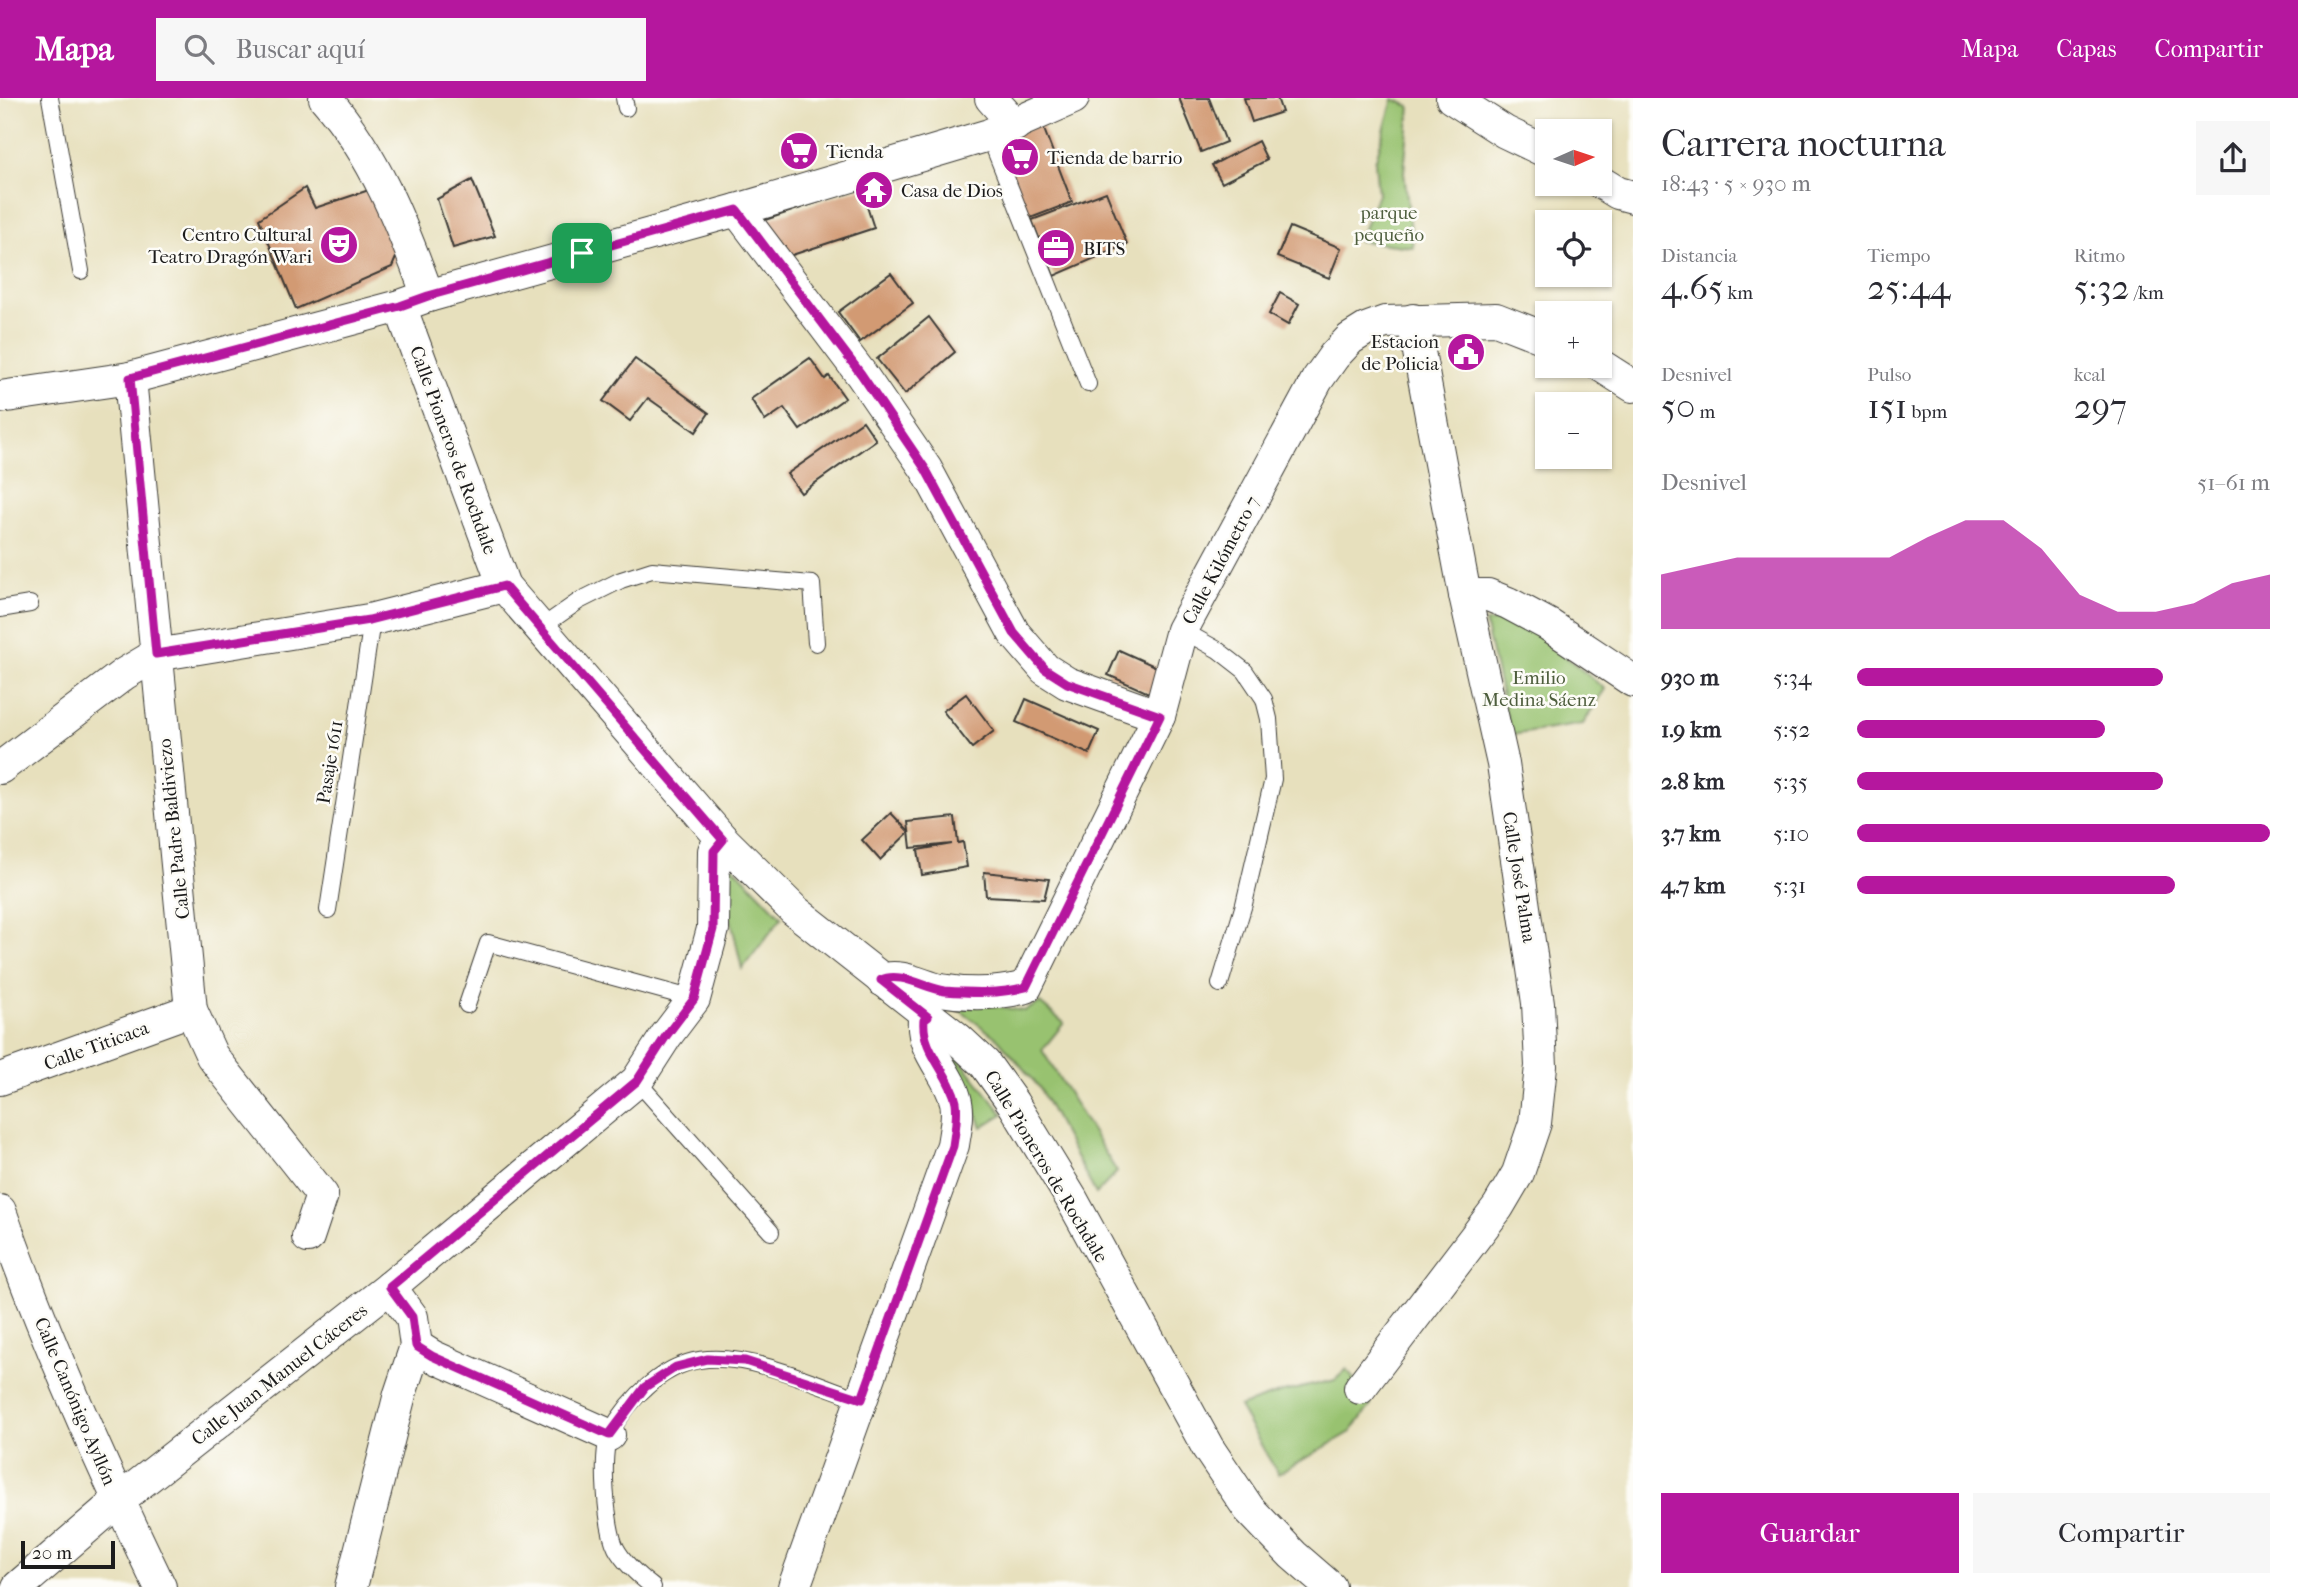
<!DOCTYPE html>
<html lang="es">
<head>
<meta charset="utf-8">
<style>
	body { margin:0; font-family:"IM FELL French Canon",serif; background:#f7f7f7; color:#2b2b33; height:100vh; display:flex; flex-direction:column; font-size:26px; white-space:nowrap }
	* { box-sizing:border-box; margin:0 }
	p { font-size:23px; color:#7c7c81 }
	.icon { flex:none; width:38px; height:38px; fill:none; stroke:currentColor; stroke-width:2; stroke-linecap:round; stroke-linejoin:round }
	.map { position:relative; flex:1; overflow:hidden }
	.panel { display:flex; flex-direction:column; background:#fff; width:665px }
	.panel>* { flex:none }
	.needle { width:46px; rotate:87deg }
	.fabs { position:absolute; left:1535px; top:21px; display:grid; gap:14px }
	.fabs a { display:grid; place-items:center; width:77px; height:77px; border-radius:0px; background:#fff; box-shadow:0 2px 5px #0004; font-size:35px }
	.scale { position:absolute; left:21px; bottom:18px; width:94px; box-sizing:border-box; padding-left:7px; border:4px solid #1c1c1c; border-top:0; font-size:19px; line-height:24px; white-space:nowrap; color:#1c1c1c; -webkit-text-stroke:5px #fdfcf7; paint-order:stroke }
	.pin { position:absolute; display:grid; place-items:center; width:60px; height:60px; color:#fff; margin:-30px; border-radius:14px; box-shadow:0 4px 10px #0006 }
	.round { display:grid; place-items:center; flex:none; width:74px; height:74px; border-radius:0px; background:#f7f7f7 }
	.headline { display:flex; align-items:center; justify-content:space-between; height:119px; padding:0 28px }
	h1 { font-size:38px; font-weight:600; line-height:52px }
	.figures { display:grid; grid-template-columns:repeat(3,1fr); gap:10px; height:119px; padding:7px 28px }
	.figures div { display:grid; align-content:center }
	.figures b { font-size:35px; font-weight:600 }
	.figures small { font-size:19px; font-weight:400 }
	.figures p { font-size:19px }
	.chart { height:196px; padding:14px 28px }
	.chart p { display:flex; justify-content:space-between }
	.chart svg { width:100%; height:126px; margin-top:7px; fill:#b5179e; opacity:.7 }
	.button { display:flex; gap:14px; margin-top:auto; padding:14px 28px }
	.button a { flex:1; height:80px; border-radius:0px; background:#b5179e; color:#fff; font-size:28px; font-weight:600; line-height:80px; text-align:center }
	.button a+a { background:#f7f7f7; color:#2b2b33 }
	ul { padding:0 28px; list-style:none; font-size:23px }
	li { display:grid; grid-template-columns:112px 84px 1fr; align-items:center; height:52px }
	li i { height:18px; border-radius:9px; background:#b5179e }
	header { display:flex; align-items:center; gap:42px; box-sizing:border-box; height:98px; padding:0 35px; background:#b5179e; color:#fff }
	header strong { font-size:33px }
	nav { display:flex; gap:38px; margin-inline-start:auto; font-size:24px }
	.search { width:490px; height:63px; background:#f7f7f7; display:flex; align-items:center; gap:18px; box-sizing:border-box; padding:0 24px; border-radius:0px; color:#7c7c81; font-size:26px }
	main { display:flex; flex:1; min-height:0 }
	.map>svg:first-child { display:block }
	.green { fill:#98c26f; stroke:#5a6f46; stroke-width:2 }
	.building { fill:#d29a73 }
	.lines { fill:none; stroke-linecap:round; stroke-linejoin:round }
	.lane-casing { stroke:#3a3934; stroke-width:18 }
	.street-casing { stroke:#3a3934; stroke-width:34 }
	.lane { stroke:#fff; stroke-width:16 }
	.street { stroke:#fff; stroke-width:32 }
	.route-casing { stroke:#fff; stroke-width:14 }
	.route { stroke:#b5179e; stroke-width:9 }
	.labels { text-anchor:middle; stroke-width:5; stroke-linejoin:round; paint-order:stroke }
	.poi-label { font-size:19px; fill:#1c1c1c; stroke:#fdfcf7; text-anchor:start }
	.park-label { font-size:19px; fill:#4e5e3d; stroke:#fdfcf7 }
	.street-label { font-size:19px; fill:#1c1c1c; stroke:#fdfcf7 }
</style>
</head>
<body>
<header>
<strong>Mapa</strong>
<div class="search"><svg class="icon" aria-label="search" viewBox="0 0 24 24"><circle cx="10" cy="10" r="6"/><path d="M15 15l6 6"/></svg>Buscar aquí</div>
<nav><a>Mapa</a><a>Capas</a><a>Compartir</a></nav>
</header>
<main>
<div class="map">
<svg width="1633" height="1489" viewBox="0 0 1633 1489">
	<rect width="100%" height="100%" fill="#fdfcf7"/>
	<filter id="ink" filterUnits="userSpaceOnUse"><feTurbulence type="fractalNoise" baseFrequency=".0143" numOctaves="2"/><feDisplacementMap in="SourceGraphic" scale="14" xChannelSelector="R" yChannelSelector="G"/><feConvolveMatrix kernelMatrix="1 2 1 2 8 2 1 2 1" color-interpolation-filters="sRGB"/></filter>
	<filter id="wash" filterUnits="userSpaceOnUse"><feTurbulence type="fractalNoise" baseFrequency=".00686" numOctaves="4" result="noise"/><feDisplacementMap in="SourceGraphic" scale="28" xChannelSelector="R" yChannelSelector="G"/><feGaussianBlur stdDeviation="1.57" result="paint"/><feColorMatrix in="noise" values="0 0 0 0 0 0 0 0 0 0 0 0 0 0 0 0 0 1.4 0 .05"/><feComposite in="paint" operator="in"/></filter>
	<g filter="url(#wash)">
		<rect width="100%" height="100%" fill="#e7e0bd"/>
		<g class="green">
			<path d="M1393,1L1410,8L1404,74L1413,149L1359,143L1378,96L1375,64Z"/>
			<path d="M1512,521L1528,528L1605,591L1583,626L1511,637L1485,525Z"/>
			<path d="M730,765L782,819L742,871L724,791Z"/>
			<path d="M942,899L1024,913L1040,905L1064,925L1042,952L1117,1074L1096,1096L1039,989L998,941Z"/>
			<path d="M950,949L1003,1016L982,1029Z"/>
			<path d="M1347,1271L1371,1307L1351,1334L1278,1376L1239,1309L1279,1295L1335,1282Z"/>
		</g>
		<g id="blocks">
			<g class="building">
				<path d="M1179,0H1209L1226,44L1201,54Z"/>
				<path d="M1244,0H1277L1282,14L1252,24Z"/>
				<path d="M1042,26L1072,104L1028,121L998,44Z"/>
				<path d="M1258,43L1267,62L1222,85L1212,67Z"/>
				<path d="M472,82L495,138L453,150L437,101Z"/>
				<path d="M305,90L315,110L369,92L398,155L392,169L296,211L259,121Z"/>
				<path d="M861,90L874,130L786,159L762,123Z"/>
				<path d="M1106,94L1127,146L1054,178L1032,122Z"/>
				<path d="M1290,129L1341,150L1329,180L1277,159Z"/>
				<path d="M891,175L913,205L860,244L838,214Z"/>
				<path d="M1280,195L1299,206L1288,227L1269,216Z"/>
				<path d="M929,219L955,254L905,296L877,261Z"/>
				<path d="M810,260L825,281L829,278L845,300L800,332L784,310L765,323L751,301Z"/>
				<path d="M635,261L709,315L696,334L648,300L630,323L603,303Z"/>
				<path d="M863,323L876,342L801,395L787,376Z"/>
				<path d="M1119,552L1161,571L1151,596L1108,577Z"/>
				<path d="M966,596L994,633L972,650L943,613Z"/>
				<path d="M1026,601L1099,633L1089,656L1016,624Z"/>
				<path d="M891,715L909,734L880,762L862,742Z"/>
				<path d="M955,719L958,745L963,744L967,769L922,777L918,752L952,746L911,750L908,724Z"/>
				<path d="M984,774L1049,781L1044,801L986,798Z"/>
			</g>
		</g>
	</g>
	<g filter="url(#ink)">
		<use href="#blocks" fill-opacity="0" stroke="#3a3934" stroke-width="2"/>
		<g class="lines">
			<defs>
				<g id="lane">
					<path d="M50,0L81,173"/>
					<path d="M624,0L626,10"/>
					<path d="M989,37L1088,286"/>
					<path d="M0,511L30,506"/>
					<path d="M539,531L579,503L621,482L652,472L812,486L816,545"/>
					<path d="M1182,532L1218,552L1245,573L1264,601L1269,621L1273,681L1244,806L1220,886"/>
					<path d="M328,812L371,529L369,522"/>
					<path d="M467,907L488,845L694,901"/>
					<path d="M637,983L771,1134"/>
					<path d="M653,1489C640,1479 624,1465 616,1450C606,1430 600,1355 610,1335C629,1300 666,1263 708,1261C756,1258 816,1286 862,1302"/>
				</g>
				<g id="street">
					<path d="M325,0C375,57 402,127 428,198"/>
					<path d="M991,0L1015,27"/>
					<path d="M1452,0L1505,34L1547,54"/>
					<path d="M1600,84L1618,95L1633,99"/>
					<path d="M737,112L861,276L926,371L1014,535L1045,571L1067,585L1159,618"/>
					<path d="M400,208L504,488L723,742L794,812L957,940L985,966L1013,1005L1071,1100L1208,1350L1249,1411L1293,1457L1330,1489"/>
					<path d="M1600,267L1633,288"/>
					<path d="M130,280L191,912L212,958L322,1097L308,1139"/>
					<path d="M0,299L130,280L400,208L428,198L737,112L989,37L1073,0"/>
					<path d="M1465,497H1488L1508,505L1549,527L1633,583"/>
					<path d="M0,670L124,576L156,557L369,522L504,488"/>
					<path d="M882,882C900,875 922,888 940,892C968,897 999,896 1026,889L1159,618L1182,532L1317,282L1334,258L1350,241L1366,231L1385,224L1496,221L1547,241"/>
					<path d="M0,981L191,912"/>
					<path d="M0,1113C45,1242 101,1367 160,1489"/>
					<path d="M416,1248L432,1258L609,1337"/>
					<path d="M1360,1290L1498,1109L1518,1075L1535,1025L1541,968L1538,905L1503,666L1465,497L1413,222"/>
					<path d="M18,1489L119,1402L390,1189L637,983L666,938L694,901L713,831L714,753L723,742"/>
					<path d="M351,1489L400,1296L416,1248L412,1219L390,1189"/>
					<path d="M794,1489L953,1047C955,1033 959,1018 956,1004C950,975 921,953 924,922L928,919"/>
				</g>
			</defs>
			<use href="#lane" class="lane-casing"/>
			<use href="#street" class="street-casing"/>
			<use href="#lane" class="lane"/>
			<use href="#street" class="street"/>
		</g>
	</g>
	<g class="lines" filter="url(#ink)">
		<defs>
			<path id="route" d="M737,112L861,276L926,372L1014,535L1045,571L1067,585L1160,618L1026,889C999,896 973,895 945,893C925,890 900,873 881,882L928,919L924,922C921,953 950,975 956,1004C958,1018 955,1033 953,1048L862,1301L745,1263L707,1261L676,1269L645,1289L609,1337L432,1258L416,1248L412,1219L390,1189L637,983L666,938L694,901L713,831L714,753L723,742L504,488L369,522L156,556L130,280L400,208L428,198Z"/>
		</defs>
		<use href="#route" class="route-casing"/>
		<use href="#route" class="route"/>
	</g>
	<defs>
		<symbol id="supermarket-disc" viewBox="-11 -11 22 22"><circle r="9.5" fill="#b5179e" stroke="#fdfcf7"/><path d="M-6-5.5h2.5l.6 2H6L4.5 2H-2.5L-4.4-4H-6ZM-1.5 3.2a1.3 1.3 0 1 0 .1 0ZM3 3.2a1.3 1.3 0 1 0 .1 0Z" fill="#fff"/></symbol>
		<symbol id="temple-disc" viewBox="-11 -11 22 22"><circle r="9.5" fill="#b5179e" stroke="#fdfcf7"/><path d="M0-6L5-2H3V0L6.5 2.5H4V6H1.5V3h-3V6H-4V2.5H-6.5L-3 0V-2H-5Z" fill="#fff"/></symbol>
		<symbol id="theatre-disc" viewBox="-11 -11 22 22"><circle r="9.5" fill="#b5179e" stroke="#fdfcf7"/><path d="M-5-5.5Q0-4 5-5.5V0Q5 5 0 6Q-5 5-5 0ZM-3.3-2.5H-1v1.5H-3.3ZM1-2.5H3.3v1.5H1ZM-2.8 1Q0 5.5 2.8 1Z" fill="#fff"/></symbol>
		<symbol id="office-disc" viewBox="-11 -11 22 22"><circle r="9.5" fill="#b5179e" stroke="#fdfcf7"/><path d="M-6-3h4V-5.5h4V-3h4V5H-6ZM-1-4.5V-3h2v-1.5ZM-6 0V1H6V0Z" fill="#fff"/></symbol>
		<symbol id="civic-disc" viewBox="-11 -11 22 22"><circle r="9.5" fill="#b5179e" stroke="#fdfcf7"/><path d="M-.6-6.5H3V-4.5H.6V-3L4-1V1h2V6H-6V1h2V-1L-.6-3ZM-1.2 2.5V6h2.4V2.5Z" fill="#fff"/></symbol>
	</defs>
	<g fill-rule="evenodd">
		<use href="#supermarket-disc" x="777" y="31" width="44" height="44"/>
		<use href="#supermarket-disc" x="998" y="37" width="44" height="44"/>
		<use href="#temple-disc" x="852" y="70" width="44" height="44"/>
		<use href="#theatre-disc" x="317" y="125" width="44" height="44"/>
		<use href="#office-disc" x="1034" y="128" width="44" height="44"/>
		<use href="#civic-disc" x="1444" y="232" width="44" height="44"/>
	</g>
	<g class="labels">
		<g class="poi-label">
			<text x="826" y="60">Tienda</text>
			<text x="1047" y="66">Tienda de barrio</text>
			<text x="901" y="99">Casa de Dios</text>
			<text x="312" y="143" text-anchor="end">Centro Cultural<tspan x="312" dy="22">Teatro Dragón Wari</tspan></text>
			<text x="1083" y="157">BITS</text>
			<text x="1439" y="250" text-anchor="end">Estacion<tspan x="1439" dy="22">de Policia</tspan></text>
		</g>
		<g class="park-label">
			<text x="1389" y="121">parque<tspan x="1389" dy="22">pequeño</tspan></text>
			<text x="1539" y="586">Emilio<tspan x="1539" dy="22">Medina Sáenz</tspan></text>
		</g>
		<g class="street-label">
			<text transform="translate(454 352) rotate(70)" y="7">Calle Pioneros de Rochdale</text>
			<text transform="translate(1220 462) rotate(-62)" y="7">Calle Kilómetro 7</text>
			<text transform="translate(329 664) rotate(-81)" y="7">Pasaje 1611</text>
			<text transform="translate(173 731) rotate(-96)" y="7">Calle Padre Baldiviezo</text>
			<text transform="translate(1520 779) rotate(81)" y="7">Calle José Palma</text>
			<text transform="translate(96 947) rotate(-20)" y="7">Calle Titicaca</text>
			<text transform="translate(1047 1068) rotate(59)" y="7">Calle Pioneros de Rochdale</text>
			<text transform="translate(279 1276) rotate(-38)" y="7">Calle Juan Manuel Cáceres</text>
			<text transform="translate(76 1303) rotate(67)" y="7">Calle Canónigo Ayllón</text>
		</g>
	</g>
</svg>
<div class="fabs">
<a><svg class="needle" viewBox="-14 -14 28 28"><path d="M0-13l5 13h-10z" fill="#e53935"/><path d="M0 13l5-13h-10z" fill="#7c7c81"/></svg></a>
<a><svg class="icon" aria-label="locate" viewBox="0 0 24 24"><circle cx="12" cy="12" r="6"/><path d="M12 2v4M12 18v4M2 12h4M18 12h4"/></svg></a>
<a>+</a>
<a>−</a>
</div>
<div class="scale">20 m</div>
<div class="pin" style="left:582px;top:155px;background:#1e9e55"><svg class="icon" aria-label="arrive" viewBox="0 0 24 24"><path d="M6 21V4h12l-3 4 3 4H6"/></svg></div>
</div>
<section class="panel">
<div class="headline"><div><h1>Carrera nocturna</h1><p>18:43 · 5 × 930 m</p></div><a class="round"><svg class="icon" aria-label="share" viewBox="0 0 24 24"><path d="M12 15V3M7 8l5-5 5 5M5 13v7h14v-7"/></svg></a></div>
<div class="figures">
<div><p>Distancia</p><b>4.65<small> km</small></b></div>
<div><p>Tiempo</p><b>25:44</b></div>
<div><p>Ritmo</p><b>5:32<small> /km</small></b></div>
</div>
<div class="figures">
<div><p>Desnivel</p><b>50<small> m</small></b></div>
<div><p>Pulso</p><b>151<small> bpm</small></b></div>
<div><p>kcal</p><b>297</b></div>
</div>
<div class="chart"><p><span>Desnivel</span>51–61 m</p>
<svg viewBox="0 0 160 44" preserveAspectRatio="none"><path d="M0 44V25L10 22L20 19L30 19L40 19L50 19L60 19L70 12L80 6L90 6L100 16L110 32L120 38L130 38L140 35L150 28L160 25V44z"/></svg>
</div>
<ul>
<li><b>930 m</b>5:34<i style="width:74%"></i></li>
<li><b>1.9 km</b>5:52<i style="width:60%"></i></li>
<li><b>2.8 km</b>5:35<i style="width:74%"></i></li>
<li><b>3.7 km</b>5:10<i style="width:100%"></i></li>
<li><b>4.7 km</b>5:31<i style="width:77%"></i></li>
</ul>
<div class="button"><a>Guardar</a><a>Compartir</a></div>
</section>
</main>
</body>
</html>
